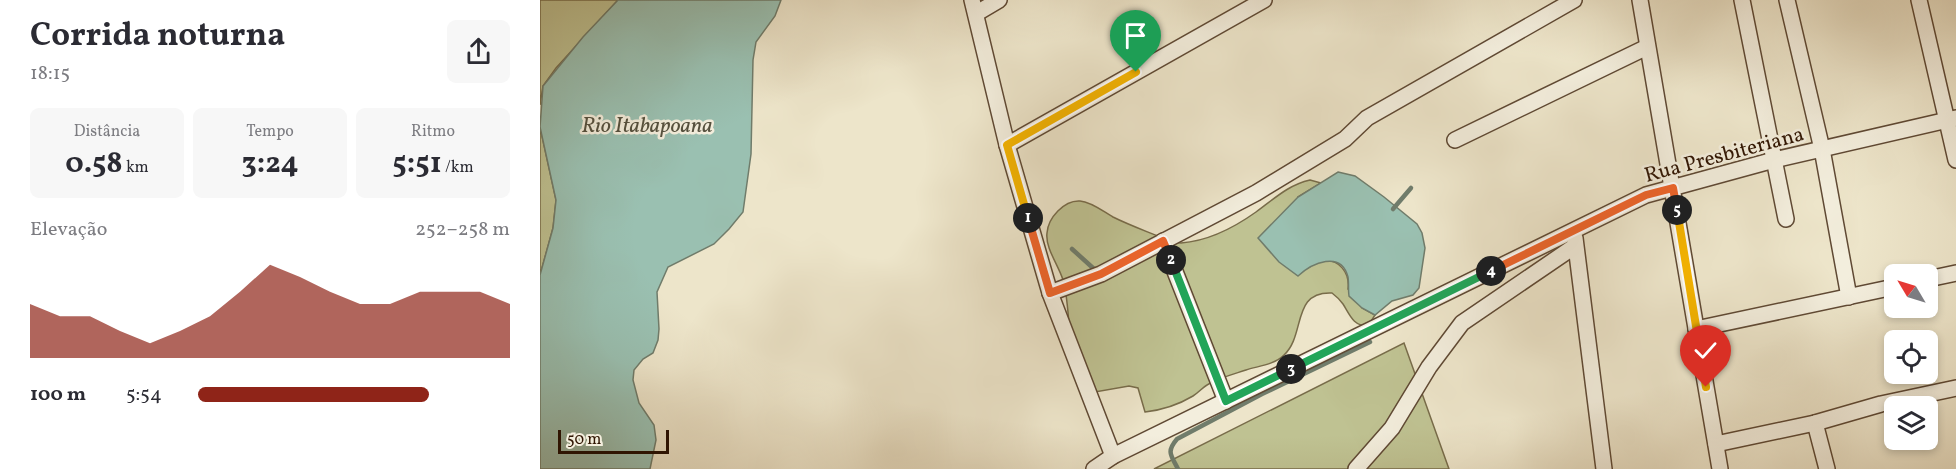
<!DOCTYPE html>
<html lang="pt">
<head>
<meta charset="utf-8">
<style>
	body { margin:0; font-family:Vollkorn,serif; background:#f7f7f7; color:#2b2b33; height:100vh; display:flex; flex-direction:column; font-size:22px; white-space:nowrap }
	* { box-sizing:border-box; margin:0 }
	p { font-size:20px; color:#7c7c81 }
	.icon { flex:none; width:33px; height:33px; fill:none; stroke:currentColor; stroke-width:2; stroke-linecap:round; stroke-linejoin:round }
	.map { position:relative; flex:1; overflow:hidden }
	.drawer { display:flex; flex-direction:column; background:#fff; width:540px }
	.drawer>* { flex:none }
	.needle { width:39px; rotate:308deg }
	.tools { position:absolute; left:1344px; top:264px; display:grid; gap:12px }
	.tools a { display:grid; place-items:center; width:54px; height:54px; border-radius:9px; background:#fff; box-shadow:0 3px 9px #0003; font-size:30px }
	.scale { position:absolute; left:18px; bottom:15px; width:111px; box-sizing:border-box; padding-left:6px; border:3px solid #301502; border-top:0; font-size:16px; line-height:21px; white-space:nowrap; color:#301502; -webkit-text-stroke:4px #f3eedd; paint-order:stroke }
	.pin { position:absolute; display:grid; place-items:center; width:51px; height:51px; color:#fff; margin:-62px -26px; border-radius:50% 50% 50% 0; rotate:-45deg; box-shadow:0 0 6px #0007 }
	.pin .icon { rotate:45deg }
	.km { position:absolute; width:30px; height:30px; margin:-15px; border-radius:50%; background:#222; color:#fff; font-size:16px; line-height:30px; text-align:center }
	.round { display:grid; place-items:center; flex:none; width:63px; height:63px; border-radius:9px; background:#f7f7f7 }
	.head { display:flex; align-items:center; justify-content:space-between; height:102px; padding:0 30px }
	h1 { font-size:33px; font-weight:700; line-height:45px }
	.stats { display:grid; grid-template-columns:repeat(3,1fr); gap:9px; height:102px; padding:6px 30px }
	.stats div { display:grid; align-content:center; border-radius:9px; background:#f7f7f7; text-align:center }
	.stats b { font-size:30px; font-weight:700 }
	.stats small { font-size:16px; font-weight:400 }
	.stats p { font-size:16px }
	.chart { height:168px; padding:12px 30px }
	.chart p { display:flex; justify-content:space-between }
	.chart svg { width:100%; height:108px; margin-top:6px; fill:#8f2418; opacity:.7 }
	ul { padding:0 30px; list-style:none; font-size:20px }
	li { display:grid; grid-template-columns:96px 72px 1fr; align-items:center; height:45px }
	li i { height:15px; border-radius:8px; background:#8f2418 }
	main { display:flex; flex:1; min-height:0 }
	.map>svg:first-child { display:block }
	.green { fill:#bfc292; stroke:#786c4a; stroke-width:1.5 }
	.water { fill:#9ac0b1; stroke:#707c6b; stroke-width:1.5 }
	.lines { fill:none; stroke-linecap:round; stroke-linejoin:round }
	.stream { stroke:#707c6b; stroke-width:4.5 }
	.minor-casing { stroke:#5f4934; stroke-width:18 }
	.minor { stroke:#f3eedd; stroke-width:15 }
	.split-1-casing { stroke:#fff; stroke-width:12 }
	.split-2-casing { stroke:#fff; stroke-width:12 }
	.split-3-casing { stroke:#fff; stroke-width:12 }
	.split-4-casing { stroke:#fff; stroke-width:12 }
	.split-5-casing { stroke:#fff; stroke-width:12 }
	.split-6-casing { stroke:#fff; stroke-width:12 }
	.split-1 { stroke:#f5b400; stroke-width:8 }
	.split-2 { stroke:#f0652b; stroke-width:8 }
	.split-3 { stroke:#22a559; stroke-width:8 }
	.split-4 { stroke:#22a559; stroke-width:8 }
	.split-5 { stroke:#f0652b; stroke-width:8 }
	.split-6 { stroke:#f5b400; stroke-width:8 }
	.labels { text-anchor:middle; stroke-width:5; stroke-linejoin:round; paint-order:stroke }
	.street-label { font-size:21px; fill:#301502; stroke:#f3eedd }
	.water-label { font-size:22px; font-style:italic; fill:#55513f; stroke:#f3eedd }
</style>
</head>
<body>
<main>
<section class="drawer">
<div class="head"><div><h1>Corrida noturna</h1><p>18:15</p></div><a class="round"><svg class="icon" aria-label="share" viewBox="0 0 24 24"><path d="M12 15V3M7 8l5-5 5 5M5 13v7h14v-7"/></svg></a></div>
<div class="stats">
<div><p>Distância</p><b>0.58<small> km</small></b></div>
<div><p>Tempo</p><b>3:24</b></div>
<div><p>Ritmo</p><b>5:51<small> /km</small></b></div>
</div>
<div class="chart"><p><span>Elevação</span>252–258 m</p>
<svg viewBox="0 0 160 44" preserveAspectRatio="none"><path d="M0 44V22L10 27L20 27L30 33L40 38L50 33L60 27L70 17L80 6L90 11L100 17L110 22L120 22L130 17L140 17L150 17L160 22V44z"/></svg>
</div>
<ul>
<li><b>100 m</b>5:54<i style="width:74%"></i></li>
</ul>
</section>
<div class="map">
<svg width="1416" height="469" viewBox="0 0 1416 469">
	<rect width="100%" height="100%" fill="#ede5ca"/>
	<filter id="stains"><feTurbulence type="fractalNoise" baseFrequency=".00333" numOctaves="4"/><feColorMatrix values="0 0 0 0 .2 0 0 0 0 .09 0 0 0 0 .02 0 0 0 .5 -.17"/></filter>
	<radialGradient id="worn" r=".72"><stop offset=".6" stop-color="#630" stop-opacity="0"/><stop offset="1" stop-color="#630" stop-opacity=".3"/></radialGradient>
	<g class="green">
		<path d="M0,0H78L16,68L3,86L0,105Z"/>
		<path d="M0,127L16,200L13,228L0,275Z"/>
		<path d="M770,180L781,183L758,197L764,270C770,267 776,262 782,261C799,258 810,273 808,289L822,308L835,315L828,326C813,326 810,315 803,304C800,300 796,296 792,293C751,291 766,335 744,355C734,365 718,366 706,370C694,374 678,378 667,385C662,388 658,393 653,396C638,405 622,410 605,412L598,388L589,386L555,392C549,382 540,371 536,361C527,339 530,303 523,280C519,266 505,248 507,233C508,218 524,200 540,201C552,202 564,212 573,217C583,222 632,243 641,243C668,241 695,227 716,212C734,199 748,185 770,180Z"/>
		<path d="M864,343L909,469H614Z"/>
	</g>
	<g class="water">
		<path d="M78,0H241L235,16L216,42L213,60L211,154L203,212L189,229L174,244L128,267L117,292L119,329L118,340L113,353L103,359L94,370L93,380L99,403L114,425L116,440L110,469H0V275L13,228L16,200L0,127L3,86L43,37Z"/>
		<path d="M798,172L815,176L844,197L877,224L882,233L885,248L879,288L873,295L852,301L835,315L822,308L809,296C808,290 809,283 808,277C801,250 772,263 758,276L739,262L718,238L758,197Z"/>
	</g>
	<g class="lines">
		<g class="stream">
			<path d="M853,209L871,188"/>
			<path d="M532,249L553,268"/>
			<path d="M638,469C631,455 626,452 637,439L722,394L830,342"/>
		</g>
		<defs>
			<g id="minor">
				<path d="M432,0L467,145L510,293L573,456"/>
				<path d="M1100,0L1180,469"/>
				<path d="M1202,0L1246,219"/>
				<path d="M1247,0L1282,149L1309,297"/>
				<path d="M1379,0L1416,160"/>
				<path d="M437,13L459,0"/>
				<path d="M915,140L1107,47"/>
				<path d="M467,145L724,0"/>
				<path d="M1035,238L1064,469"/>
				<path d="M623,241L686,401"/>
				<path d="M1388,279L1416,273"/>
				<path d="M510,293L561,274L716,193L805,139L827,118L1034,0"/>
				<path d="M1156,329L1354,287"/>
				<path d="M1275,423L1287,469"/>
				<path d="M1176,444L1275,423L1341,404L1416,388"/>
				<path d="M554,469L573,456L1106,195L1234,160L1416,118"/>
				<path d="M816,469L852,428L889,367L922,323L1035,246"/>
			</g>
		</defs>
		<use href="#minor" class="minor-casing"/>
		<use href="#minor" class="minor"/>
	</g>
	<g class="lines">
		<defs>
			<path id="split-1" d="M488,218L467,145L596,72"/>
			<path id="split-2" d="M488,218L510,293L561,274L623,241L631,260"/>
			<path id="split-3" d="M631,260L686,401L751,369"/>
			<path id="split-4" d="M751,369L951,271"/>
			<path id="split-5" d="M951,271L1106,195L1133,188L1137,210"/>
			<path id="split-6" d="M1137,210L1166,387"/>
		</defs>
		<use href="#split-1" class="split-1-casing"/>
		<use href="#split-2" class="split-2-casing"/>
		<use href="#split-3" class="split-3-casing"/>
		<use href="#split-4" class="split-4-casing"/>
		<use href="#split-5" class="split-5-casing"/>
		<use href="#split-6" class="split-6-casing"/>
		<use href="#split-1" class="split-1"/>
		<use href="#split-2" class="split-2"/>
		<use href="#split-3" class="split-3"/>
		<use href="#split-4" class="split-4"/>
		<use href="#split-5" class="split-5"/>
		<use href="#split-6" class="split-6"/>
	</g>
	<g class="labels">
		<g class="street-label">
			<text transform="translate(1184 154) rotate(-15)" y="7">Rua Presbiteriana</text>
		</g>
		<g class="water-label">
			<text x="107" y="132">Rio Itabapoana</text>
		</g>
	</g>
	<rect width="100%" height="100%" filter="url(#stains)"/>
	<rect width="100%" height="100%" fill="url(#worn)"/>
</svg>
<div class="tools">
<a><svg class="needle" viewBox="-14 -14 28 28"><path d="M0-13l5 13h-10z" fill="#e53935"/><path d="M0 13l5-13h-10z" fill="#7c7c81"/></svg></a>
<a><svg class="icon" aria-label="locate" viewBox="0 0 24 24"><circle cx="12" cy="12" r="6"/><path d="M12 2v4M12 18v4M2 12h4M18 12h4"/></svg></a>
<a><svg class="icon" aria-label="layers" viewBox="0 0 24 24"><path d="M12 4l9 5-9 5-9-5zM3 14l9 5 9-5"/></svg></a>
</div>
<div class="scale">50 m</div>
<div class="pin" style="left:596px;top:72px;background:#1e9e55"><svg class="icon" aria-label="arrive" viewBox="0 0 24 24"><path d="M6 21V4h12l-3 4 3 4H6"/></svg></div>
<div class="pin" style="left:1166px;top:387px;background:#d93025"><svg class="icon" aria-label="check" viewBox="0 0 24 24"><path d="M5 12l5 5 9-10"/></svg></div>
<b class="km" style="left:488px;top:218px">1</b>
<b class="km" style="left:631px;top:260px">2</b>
<b class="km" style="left:751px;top:369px">3</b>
<b class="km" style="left:951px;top:271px">4</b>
<b class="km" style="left:1137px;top:210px">5</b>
</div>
</main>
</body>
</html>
